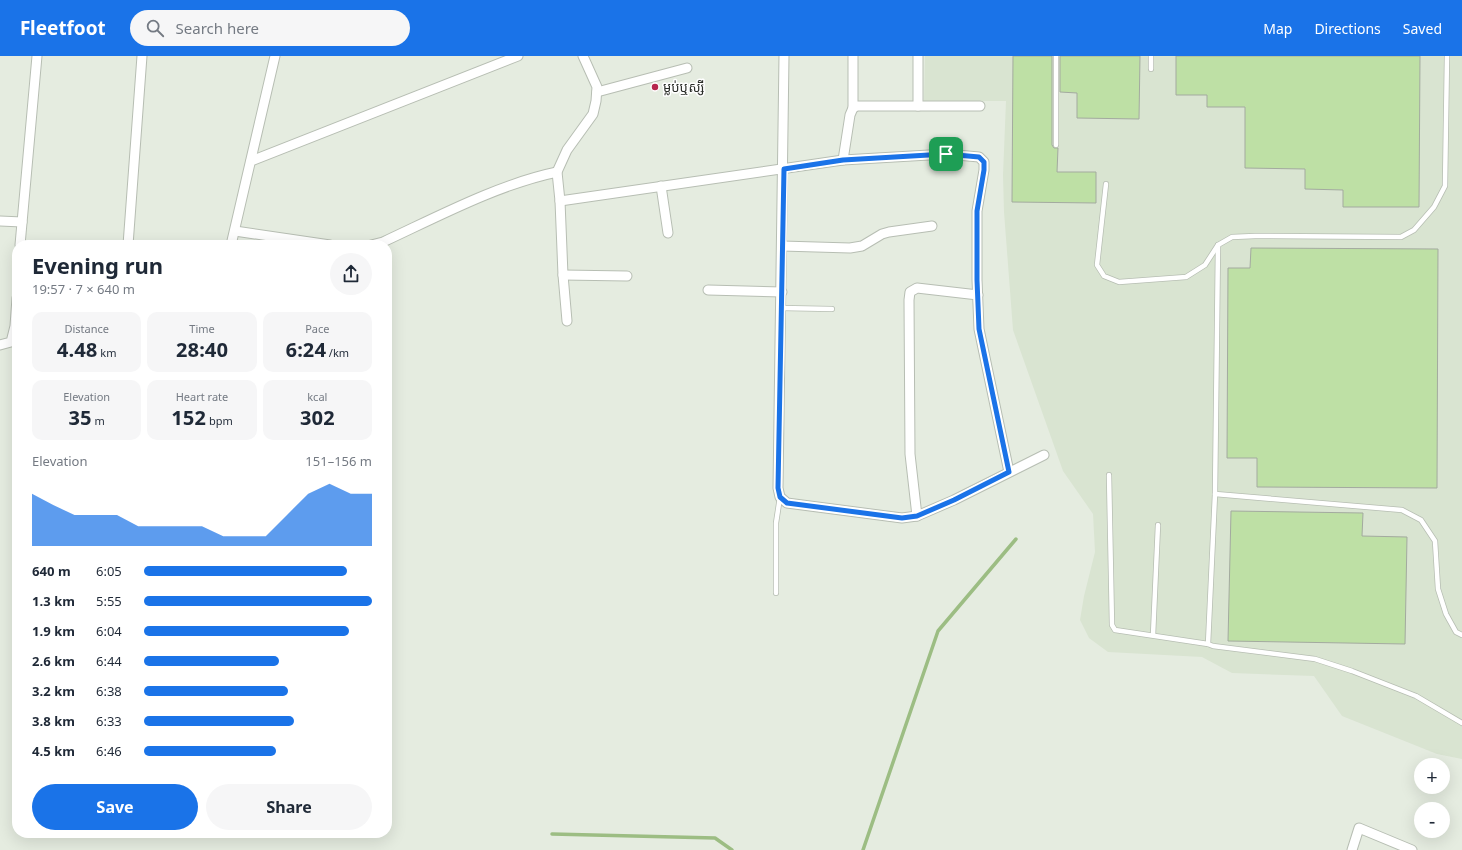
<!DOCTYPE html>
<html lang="en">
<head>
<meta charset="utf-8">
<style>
	body { margin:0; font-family:Georgia,"Noto Sans Khmer",serif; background:#f6f6f7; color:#1f2937; height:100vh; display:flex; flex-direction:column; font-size:15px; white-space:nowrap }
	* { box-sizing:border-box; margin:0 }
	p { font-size:13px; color:#747a83 }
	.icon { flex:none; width:22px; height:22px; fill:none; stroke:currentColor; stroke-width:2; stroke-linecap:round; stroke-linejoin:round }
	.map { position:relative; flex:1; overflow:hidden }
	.panel { position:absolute; left:12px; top:184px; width:380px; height:598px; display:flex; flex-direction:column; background:#fff; border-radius:16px; box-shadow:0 4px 16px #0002 }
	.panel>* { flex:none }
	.fabs { position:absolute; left:1414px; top:702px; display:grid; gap:8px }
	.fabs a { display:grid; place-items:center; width:36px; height:36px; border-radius:50%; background:#fff; box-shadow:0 4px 16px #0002; font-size:20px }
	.pin { position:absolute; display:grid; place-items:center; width:34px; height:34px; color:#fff; margin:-17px; border-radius:8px; box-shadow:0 2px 6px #0006 }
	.round { display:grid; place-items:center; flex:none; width:42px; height:42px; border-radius:21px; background:#f6f6f7 }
	.headline { display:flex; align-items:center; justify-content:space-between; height:68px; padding:0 20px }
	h1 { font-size:22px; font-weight:700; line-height:30px }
	.stats { display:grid; grid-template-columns:repeat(3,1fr); gap:6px; height:68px; padding:4px 20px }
	.stats div { display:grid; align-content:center; border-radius:10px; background:#f6f6f7; text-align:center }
	.stats b { font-size:20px; font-weight:700 }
	.stats small { font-size:11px; font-weight:400 }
	.stats p { font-size:11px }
	.chart { height:112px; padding:8px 20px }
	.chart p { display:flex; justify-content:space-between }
	.chart svg { width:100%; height:72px; margin-top:4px; fill:#1a73e8; opacity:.7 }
	.button { display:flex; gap:8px; margin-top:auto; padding:8px 20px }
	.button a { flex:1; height:46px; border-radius:24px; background:#1a73e8; color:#fff; font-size:16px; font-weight:700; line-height:46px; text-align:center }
	.button a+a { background:#f6f6f7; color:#1f2937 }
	ul { padding:0 20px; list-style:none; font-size:13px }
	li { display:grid; grid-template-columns:64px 48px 1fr; align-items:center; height:30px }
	li i { height:10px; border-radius:5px; background:#1a73e8 }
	header { display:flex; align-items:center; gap:24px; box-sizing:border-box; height:56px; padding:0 20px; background:#1a73e8; color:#fff }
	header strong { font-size:19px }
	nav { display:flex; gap:22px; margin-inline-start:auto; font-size:14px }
	.search { width:280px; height:36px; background:#f6f6f7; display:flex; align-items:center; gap:10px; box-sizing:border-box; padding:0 14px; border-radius:22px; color:#747a83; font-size:15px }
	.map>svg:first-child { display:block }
	.built { fill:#d9e4d1 }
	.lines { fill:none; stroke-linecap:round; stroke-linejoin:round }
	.stream { stroke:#9cbd83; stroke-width:3.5 }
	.building { fill:#bee0a5; stroke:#a3aa9f }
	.lane-casing { stroke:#b7beb3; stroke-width:6 }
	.street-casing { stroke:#b7beb3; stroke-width:11 }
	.lane { stroke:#fff; stroke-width:4.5 }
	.street { stroke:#fff; stroke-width:9 }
	.route-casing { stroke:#fff; stroke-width:8 }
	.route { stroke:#1a73e8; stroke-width:5 }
	.poi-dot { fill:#b7264e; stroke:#fff; stroke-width:1.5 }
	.labels { text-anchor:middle; stroke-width:3; stroke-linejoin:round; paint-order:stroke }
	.poi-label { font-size:13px; fill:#2a2d28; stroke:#fff; text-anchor:start }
</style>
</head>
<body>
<header>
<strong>Fleetfoot</strong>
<div class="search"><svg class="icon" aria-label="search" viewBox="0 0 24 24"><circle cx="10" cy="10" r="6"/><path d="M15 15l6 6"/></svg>Search here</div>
<nav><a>Map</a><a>Directions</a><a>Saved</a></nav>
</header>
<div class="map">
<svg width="1462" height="794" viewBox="0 0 1462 794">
	<rect width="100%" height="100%" fill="#e5ece0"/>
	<path class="built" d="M925,0H1462V703L1437,698L1342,660L1314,620L1232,617L1202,601L1108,596L1089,582L1080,564L1084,540L1095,496L1093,458L1063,415L1013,274L1004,156L1003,119L1006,45H924Z"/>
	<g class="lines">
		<g class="stream">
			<path d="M552,778L715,782L732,794"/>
			<path d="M863,794L938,575L1016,483"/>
		</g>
	</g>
	<g class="building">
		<path d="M1013,0H1052V89L1054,92H1058L1057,116H1096V147L1012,146Z"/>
		<path d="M1060,0H1140L1139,63L1077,62V37L1060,36Z"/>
		<path d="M1176,0H1420L1419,151H1343V134L1305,133V113L1245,112V51H1207V39H1176Z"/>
		<path d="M1251,192L1438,193L1437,432L1257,431V402H1227L1228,212H1250Z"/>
		<path d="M1231,455L1363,457L1362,480L1407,481L1405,588L1228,585Z"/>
	</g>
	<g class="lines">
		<defs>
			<g id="lane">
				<path d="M1056,0V89"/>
				<path d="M1151,0V13"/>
				<path d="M1106,128L1097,209L1104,220L1119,226L1186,221L1205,209L1218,189L1232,181L1255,180L1401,181L1414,174L1434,151L1445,130L1447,0"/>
				<path d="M1218,189L1215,438L1208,588L1213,590L1315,603L1352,615L1416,640L1462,667"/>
				<path d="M781,252L832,253"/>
				<path d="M1109,419L1112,569L1115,574L1208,588"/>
				<path d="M1215,438L1402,454L1421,464L1435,485L1438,533L1446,558L1456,576L1462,579"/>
				<path d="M776,537V467L780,441"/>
				<path d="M1153,579L1158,469"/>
			</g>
			<g id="street">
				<path d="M784,0L778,432L780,441L787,447L902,462L917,460L954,444L1044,399"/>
				<path d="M597,36L687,12"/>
				<path d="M918,50V0"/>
				<path d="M853,52L857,50H980"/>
				<path d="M843,104L850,59L853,52V0"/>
				<path d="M251,105L518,0"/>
				<path d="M661,130L668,177"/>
				<path d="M560,145L843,104L946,98L979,101L984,106V114L977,155V224L979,273L1009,416"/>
				<path d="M0,165L22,166"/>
				<path d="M235,175L330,189"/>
				<path d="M20,189L37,0"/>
				<path d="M128,189L142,0"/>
				<path d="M231,189L275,0"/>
				<path d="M371,189L383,186C437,161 499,128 557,116"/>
				<path d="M782,190L850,192L862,190L882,178L889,176L932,170"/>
				<path d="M563,219L627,220"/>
				<path d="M708,234L782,236"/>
				<path d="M567,265L563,219L560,145L557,116L567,94L593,58L596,45L597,31L583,0"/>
				<path d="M0,289L11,286L15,270L17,242"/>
				<path d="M917,460L910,398L909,244L910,236L917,232L978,239"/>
				<path d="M1352,794L1359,772L1412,794"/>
			</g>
		</defs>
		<use href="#lane" class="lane-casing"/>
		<use href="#street" class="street-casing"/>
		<use href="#lane" class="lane"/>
		<use href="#street" class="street"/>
	</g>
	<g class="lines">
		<defs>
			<path id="route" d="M946,98L979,101L984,106V114L977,155V224L979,273L1009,416L954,444L917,460L902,462L787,447L780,441L778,432L784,113L843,104Z"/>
		</defs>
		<use href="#route" class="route-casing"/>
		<use href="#route" class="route"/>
	</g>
	<circle class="poi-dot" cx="655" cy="31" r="4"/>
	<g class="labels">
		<g class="poi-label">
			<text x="663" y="36">ម្លប់ឬស្សី</text>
		</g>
	</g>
</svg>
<div class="fabs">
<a>+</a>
<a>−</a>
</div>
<div class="pin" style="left:946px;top:98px;background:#1e9e55"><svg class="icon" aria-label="arrive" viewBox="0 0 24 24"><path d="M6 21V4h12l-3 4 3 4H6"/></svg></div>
<section class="panel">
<div class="headline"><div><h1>Evening run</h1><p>19:57 · 7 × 640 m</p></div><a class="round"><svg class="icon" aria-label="share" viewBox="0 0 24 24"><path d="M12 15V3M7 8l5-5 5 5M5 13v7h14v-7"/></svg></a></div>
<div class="stats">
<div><p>Distance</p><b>4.48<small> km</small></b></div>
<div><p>Time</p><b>28:40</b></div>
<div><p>Pace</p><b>6:24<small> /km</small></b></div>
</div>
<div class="stats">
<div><p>Elevation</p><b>35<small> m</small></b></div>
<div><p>Heart rate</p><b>152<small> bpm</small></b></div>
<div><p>kcal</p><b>302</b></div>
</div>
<div class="chart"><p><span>Elevation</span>151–156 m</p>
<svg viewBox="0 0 160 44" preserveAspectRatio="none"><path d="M0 44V12L10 19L20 25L30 25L40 25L50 32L60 32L70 32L80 32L90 38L100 38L110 38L120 25L130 12L140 6L150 12L160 12V44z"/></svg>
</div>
<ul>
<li><b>640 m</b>6:05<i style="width:89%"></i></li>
<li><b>1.3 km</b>5:55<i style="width:100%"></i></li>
<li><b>1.9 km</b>6:04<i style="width:90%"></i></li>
<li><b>2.6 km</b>6:44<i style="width:59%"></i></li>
<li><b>3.2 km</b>6:38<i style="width:63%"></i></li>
<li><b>3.8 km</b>6:33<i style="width:66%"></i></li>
<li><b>4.5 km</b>6:46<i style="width:58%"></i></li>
</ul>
<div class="button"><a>Save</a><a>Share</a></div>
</section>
</div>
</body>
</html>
